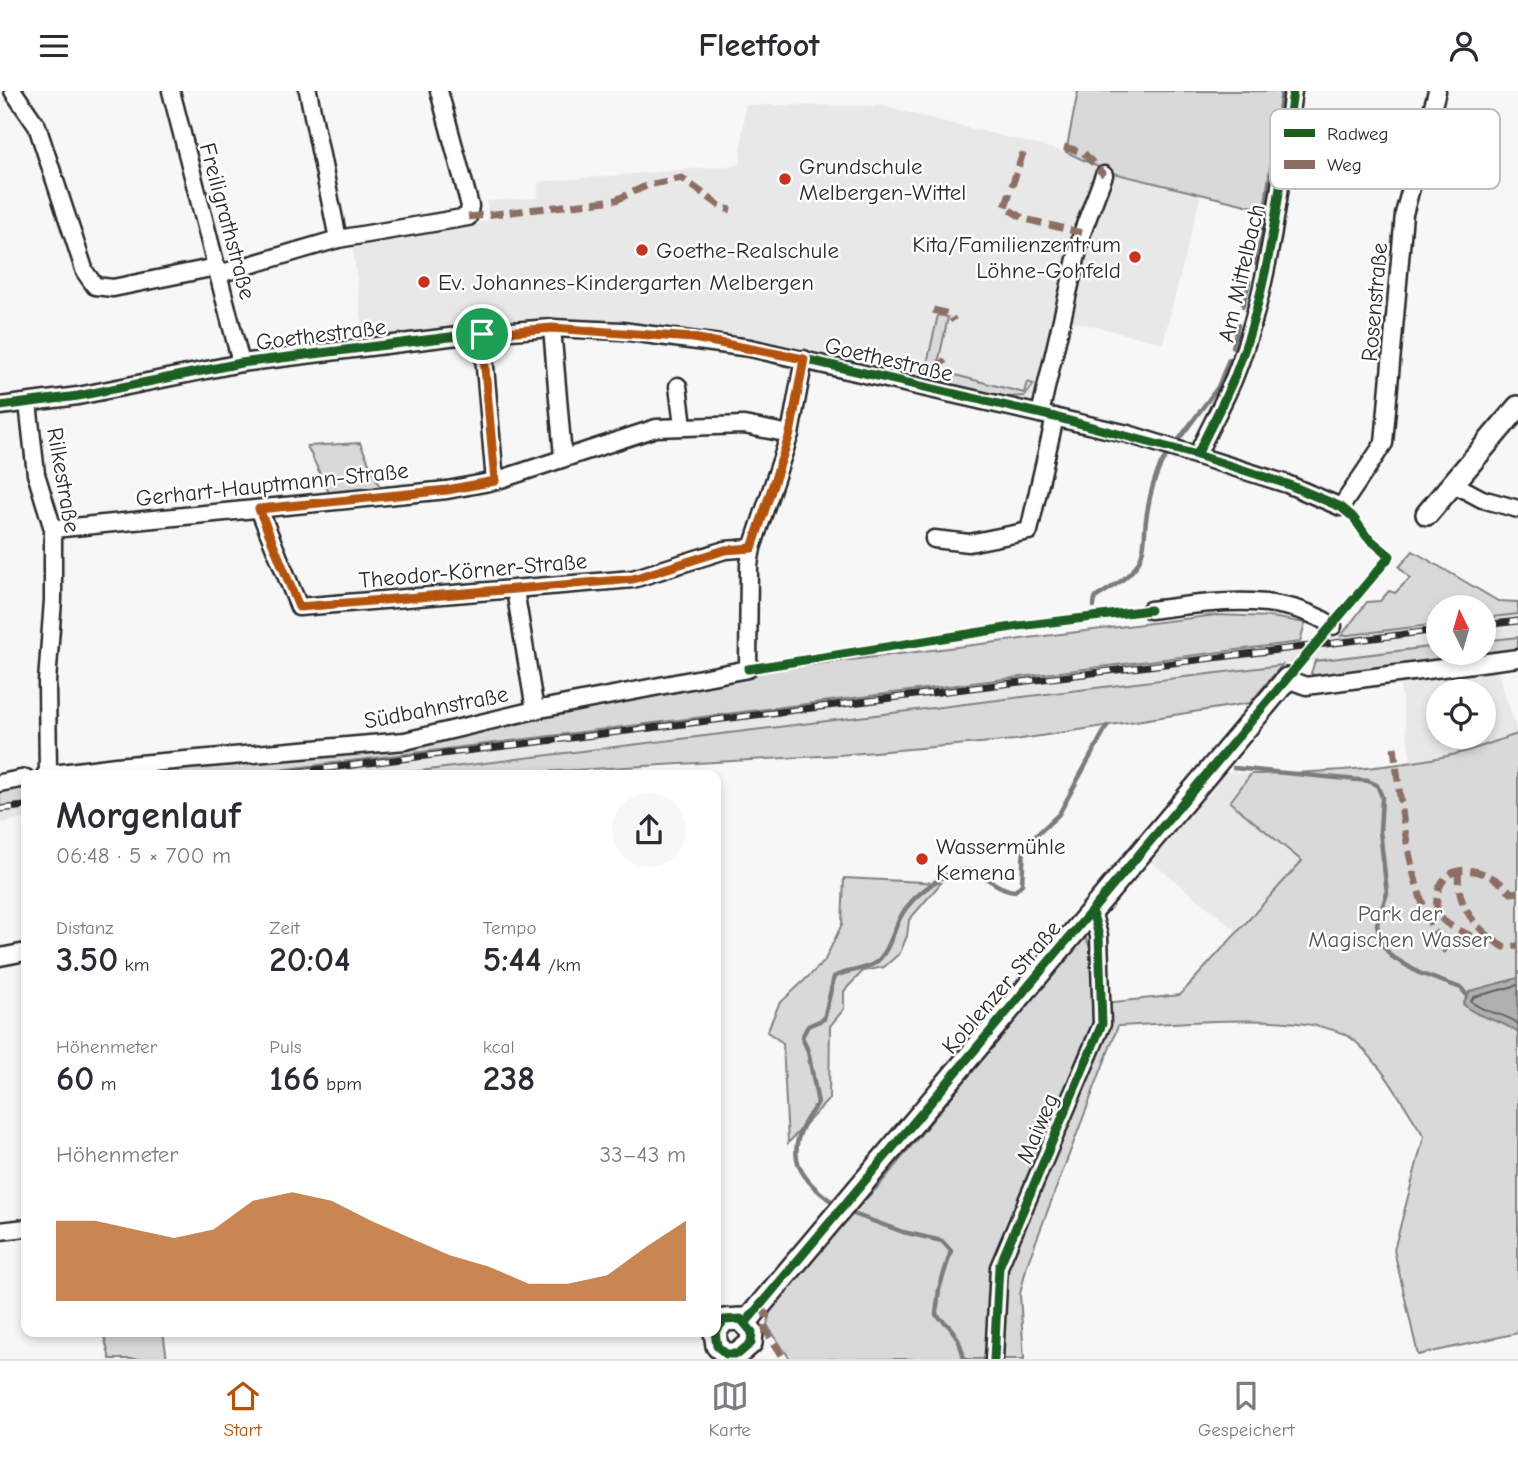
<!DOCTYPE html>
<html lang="de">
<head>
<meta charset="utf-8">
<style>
	body { margin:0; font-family:"Comic Neue",sans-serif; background:#f7f7f7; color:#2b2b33; height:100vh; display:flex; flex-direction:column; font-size:26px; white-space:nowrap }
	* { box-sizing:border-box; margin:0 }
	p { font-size:23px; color:#7c7c81 }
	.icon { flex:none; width:38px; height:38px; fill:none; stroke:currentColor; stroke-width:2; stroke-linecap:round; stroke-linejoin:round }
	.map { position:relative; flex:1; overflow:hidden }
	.panel { position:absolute; left:21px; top:679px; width:700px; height:567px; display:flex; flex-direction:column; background:#fff; border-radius:14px; box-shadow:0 4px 10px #0003 }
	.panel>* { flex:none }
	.needle { width:46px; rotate:355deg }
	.fabs { position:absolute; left:1426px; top:504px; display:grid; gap:14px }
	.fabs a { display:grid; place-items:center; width:70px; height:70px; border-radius:50%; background:#fff; box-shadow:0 4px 10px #0003; font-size:35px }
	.pin { position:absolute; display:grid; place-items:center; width:60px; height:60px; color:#fff; margin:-30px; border:4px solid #fff; border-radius:50%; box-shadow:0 2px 7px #0007 }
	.round { display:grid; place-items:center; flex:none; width:74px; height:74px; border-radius:37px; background:#f7f7f7 }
	.head { display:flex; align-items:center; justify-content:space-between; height:119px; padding:0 35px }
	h1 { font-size:38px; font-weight:600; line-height:52px }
	.metrics { display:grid; grid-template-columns:repeat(3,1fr); gap:10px; height:119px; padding:7px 35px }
	.metrics div { display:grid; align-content:center }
	.metrics b { font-size:35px; font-weight:600 }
	.metrics small { font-size:19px; font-weight:400 }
	.metrics p { font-size:19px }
	.chart { height:196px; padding:14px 35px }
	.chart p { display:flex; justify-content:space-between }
	.chart svg { width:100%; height:126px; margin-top:7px; fill:#b45309; opacity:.7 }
	header { display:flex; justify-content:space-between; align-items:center; height:91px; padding:0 35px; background:#fff; font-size:32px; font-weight:600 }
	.tab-bar { display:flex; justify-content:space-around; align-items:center; height:98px; border-top:2px solid #e1e1e2; background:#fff; font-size:19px; color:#7c7c81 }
	.tab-bar a { display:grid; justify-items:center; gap:4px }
	.tab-bar .selected { color:#b45309 }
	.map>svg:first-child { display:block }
	.built { fill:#e8e8e8; fill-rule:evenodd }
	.green { fill:#d9d9d9; stroke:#828282; stroke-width:2 }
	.water { fill:#b0b0b0; stroke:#7b7b7b; stroke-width:2 }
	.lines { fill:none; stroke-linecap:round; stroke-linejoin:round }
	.shore { stroke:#606060; stroke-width:2 }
	.stream { stroke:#7b7b7b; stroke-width:4.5 }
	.street-casing { stroke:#2b2b2b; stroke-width:21 }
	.secondary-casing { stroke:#2b2b2b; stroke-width:26 }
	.street { stroke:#fff; stroke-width:16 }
	.secondary { stroke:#fff; stroke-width:21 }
	.rail-casing { stroke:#2b2b2b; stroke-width:7 }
	.rail { stroke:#fff; stroke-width:4.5; stroke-dasharray:13; stroke-linecap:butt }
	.quiet { stroke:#8d6e63; stroke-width:7; stroke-dasharray:14 7; stroke-linecap:butt }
	.cycleway-casing { stroke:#fff; stroke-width:13 }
	.cycleway { stroke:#1b5e20; stroke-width:9 }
	.route-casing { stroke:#fff; stroke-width:14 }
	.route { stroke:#b45309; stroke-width:9 }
	.poi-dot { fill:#c8321e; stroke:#fff; stroke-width:2.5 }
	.labels { text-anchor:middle; stroke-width:5; stroke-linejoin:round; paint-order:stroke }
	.poi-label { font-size:23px; fill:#2b2b2b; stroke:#fff; text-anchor:start }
	.street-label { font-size:23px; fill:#2b2b2b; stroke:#fff }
	.park-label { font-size:23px; fill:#565656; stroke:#fff }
	.key { fill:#fff; stroke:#bfbfbf; stroke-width:2 }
	.key-label { font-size:19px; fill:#2b2b2b }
</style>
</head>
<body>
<header><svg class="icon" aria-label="menu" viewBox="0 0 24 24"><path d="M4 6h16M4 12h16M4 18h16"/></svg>Fleetfoot<svg class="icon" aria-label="person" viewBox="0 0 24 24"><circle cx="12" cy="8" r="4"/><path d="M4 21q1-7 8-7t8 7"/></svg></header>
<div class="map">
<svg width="1518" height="1268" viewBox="0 0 1518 1268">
	<rect width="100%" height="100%" fill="#f7f7f7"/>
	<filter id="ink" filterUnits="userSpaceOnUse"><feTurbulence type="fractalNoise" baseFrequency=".0143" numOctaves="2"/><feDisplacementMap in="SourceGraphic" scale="14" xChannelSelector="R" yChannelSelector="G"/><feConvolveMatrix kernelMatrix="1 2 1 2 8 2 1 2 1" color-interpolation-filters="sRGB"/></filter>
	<g filter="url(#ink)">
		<g class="built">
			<path d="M745,14L881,15L1066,61L1109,81L1201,103L1163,252L1067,229L1039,314L813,263L686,239L566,229L493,231L364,247L352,150L488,130L487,110L538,107V91L740,74Z"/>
			<path d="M1518,523V546L1484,550V527Z"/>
			<path d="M1438,533V555L387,684H239Z"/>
			<path d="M1496,577L1518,643L1458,662L1411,671L1399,588ZM1438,600H1484V646H1438Z"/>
			<path d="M1224,681L1251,683L1231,711L1303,769L1236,839L1150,770Z"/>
			<path d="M26,712V728L0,732V716Z"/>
		</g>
		<g class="green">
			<path d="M1078,0H1289L1275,121L1109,81L1066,61Z"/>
			<path d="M938,224L948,226L937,277H926Z"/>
			<path d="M936,279L1024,302L1027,291L1034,293L1025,305L1006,306L923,286L925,280Z"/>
			<path d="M360,352L382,400L330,404L307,355Z"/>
			<path d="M1413,460L1498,510L1518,511V523L1484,527V516H1438V533L1341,545L1367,511L1380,510L1389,500L1395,502L1410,487L1399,476Z"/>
			<path d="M1216,524L1272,526L1305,532L1300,551L239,684H93L330,664L761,580Z"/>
			<path d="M1518,546V564L1321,589L1311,582L1315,570L1438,555V562H1484V550Z"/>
			<path d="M1282,574L1250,612L1015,649L839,664L486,684H387Z"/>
			<path d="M1518,643V1242L1418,1264L1394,1159L1424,1045C1403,1013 1383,975 1355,950C1317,917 1169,933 1118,935L1027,1174L1020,1203L1024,1268H790L767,1234L771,1217L844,1130L878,1096L1084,843L1102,882L1105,912L1180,904L1302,770L1230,711L1251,683C1319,682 1390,678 1456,663C1477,658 1497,649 1518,643Z"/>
			<path d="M26,693V712L0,716V697Z"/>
			<path d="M844,787L941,792L909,829L907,845L900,862L884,876L863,880L844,900V918L830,935L829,1008L788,1052L783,952L767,941L779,913L824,871L842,833Z"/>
			<path d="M103,1241H163L167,1268H110Z"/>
		</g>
		<path class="water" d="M1518,887V942C1503,928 1479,929 1463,913L1470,900Z"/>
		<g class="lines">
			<path class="shore" d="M1518,894L1474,906L1471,910C1484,923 1505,921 1518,933"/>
			<g class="stream">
				<path d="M1265,121L1282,0"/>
				<path d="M1256,173L1263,137"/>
				<path d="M1243,215L1249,191"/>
				<path d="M1233,256L1238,234"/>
				<path d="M1174,355L1218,296L1229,268"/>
				<path d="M1094,515L1095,507C1110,497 1128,488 1138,472C1146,458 1144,444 1146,429C1149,407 1155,378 1169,361"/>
				<path d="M1234,677L1368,690L1377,694L1382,706L1380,740L1387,802L1377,833L1381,852L1391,865L1419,882L1461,897L1466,903"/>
				<path d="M837,1114C791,1084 783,1056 818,1012L808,960L802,946L808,935L824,928L834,886C846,879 864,880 875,872C889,862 893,840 901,825C911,806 945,779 966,779C980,778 996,799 1015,800L1022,793L1024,756L1059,723L1107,635"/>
				<path d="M848,1121L903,1141L942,1150L951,1160L939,1198L936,1224C953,1236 960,1248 964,1268"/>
			</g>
			<defs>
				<g id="street">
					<path d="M13,0L37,35L85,181L95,195L113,197L216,176"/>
					<path d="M171,0L241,272"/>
					<path d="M308,0L338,148"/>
					<path d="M219,183L338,148L468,126L470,115L439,0"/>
					<path d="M552,237L563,366"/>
					<path d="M482,242L495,390"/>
					<path d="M678,295L683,334"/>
					<path d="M28,312L36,383L53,438V509L47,591L48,684"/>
					<path d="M0,315L78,305L241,272L482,242L552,237L622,240L750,257L1128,343L1287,393L1341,416L1384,352L1404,123L1437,0"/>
					<path d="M1040,323L1082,142L1104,84"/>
					<path d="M1197,364C1209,338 1223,313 1234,287C1270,197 1280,95 1293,0"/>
					<path d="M1452,392L1482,408L1518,418"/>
					<path d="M259,418L299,516L633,488L725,459L752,457"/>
					<path d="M53,438L447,399L495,390L656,337L744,334L790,343"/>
					<path d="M934,448L969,452L1029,440L1055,326"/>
					<path d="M515,499L535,619"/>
					<path d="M1150,519C1209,512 1281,499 1333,535"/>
					<path d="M1287,588L1306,595L1518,567"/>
					<path d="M45,684L116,675L405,650L535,619L748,578L749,474L752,457L790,343L804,268"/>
					<path d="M0,692L26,687"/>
					<path d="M0,866L26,861"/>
					<path d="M0,1140L26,1137"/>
					<path d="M994,1268L999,1176L1102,933L1099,845L1092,820"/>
				</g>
				<g id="secondary">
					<path d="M1427,423L1518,316"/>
					<path d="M746,1231L1287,588"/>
					<path d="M715,1241L717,1255L726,1263H738L751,1252L752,1241L741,1228L724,1229L716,1240"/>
				</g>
			</defs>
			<use href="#street" class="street-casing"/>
			<use href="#secondary" class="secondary-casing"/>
			<use href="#street" class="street"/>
			<use href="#secondary" class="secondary"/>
			<defs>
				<g id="rail">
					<path d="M1484,534L1518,530"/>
					<path d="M273,684L1438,539"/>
					<path d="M0,718L26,715"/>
				</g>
			</defs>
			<use href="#rail" class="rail-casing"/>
			<use href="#rail" class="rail"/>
			<g class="quiet">
				<path d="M1064,56L1083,61L1104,84"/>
				<path d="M1023,62L1005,116L1025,128L1082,142"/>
				<path d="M468,126L616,109L648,94L682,87L723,117L731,119"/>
				<path d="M933,219L949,223L954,230"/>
				<path d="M920,277L936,278L945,269"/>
				<path d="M1394,656C1402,722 1409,805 1446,861"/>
				<path d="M1459,778C1454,813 1476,839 1504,856L1518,855"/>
				<path d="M1471,845C1462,840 1448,835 1442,828C1437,823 1436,814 1437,807C1442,764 1492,778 1511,802L1518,801"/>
				<path d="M759,1216L766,1223L765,1238L784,1268"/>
			</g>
			<defs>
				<g id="cycleway">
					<path d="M0,315L78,305L241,272L482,242L552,237L693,247L804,268L1055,326L1197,364L1287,393L1341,416L1353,426L1367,446L1390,465L746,1231"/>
					<path d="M1197,364C1209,338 1223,313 1234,287C1270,197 1280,95 1293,0"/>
					<path d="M748,578L1019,535L1150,519"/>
					<path d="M715,1241L717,1255L726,1263H738L751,1252L752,1241L741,1228L724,1229L716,1240"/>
					<path d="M994,1268L999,1176L1102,933L1099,845L1092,820"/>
				</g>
			</defs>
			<use href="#cycleway" class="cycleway-casing"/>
			<use href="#cycleway" class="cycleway"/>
		</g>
	</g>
	<g class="lines" filter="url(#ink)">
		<defs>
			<path id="route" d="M552,237L693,247L804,268L790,343L752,457L725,459L633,488L299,516L259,418L447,399L495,390L482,243Z"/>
		</defs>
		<use href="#route" class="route-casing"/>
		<use href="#route" class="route"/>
	</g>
	<g class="poi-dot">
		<circle cx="785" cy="88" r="7"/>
		<circle cx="642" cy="159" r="7"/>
		<circle cx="1135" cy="166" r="7"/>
		<circle cx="424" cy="191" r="7"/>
		<circle cx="922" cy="768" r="7"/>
	</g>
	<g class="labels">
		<g class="poi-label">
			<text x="799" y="83">Grundschule<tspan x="799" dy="26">Melbergen-Wittel</tspan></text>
			<text x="1121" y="161" text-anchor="end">Kita/Familienzentrum<tspan x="1121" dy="26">Löhne-Gohfeld</tspan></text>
			<text x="656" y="167">Goethe-Realschule</text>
			<text x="438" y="199">Ev. Johannes-Kindergarten Melbergen</text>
			<text x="936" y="763">Wassermühle<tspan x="936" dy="26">Kemena</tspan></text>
		</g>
		<g class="street-label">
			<text transform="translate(228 130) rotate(75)" y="8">Freiligrathstraße</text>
			<text transform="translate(1241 182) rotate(-77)" y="8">Am Mittelbach</text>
			<text transform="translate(1374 211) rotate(-85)" y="8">Rosenstraße</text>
			<text transform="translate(321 243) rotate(-7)" y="8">Goethestraße</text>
			<text transform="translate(889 268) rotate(13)" y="8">Goethestraße</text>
			<text transform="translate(64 389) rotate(80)" y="8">Rilkestraße</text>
			<text transform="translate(272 393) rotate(-6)" y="8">Gerhart-Hauptmann-Straße</text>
			<text transform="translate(473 479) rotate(-5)" y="8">Theodor-Körner-Straße</text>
			<text transform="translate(436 616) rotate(-11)" y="8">Südbahnstraße</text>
			<text transform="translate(1001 896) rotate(-49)" y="8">Koblenzer Straße</text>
			<text transform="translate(1037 1037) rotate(-67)" y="8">Maiweg</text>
		</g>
		<g class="park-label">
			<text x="1400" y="830">Park der<tspan x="1400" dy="26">Magischen Wasser</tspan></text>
		</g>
	</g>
	<rect x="1270" y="18" width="230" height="80" rx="10" class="key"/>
	<rect x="1284" y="38" width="31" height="8" fill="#1b5e20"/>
	<rect x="1284" y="69" width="31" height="9" fill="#8d6e63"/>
	<g class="key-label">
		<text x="1327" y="49">Radweg</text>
		<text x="1327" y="80">Weg</text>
	</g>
</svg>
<div class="fabs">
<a><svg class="needle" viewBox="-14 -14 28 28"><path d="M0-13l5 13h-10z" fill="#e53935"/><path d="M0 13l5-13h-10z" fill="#7c7c81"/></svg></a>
<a><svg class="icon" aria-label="locate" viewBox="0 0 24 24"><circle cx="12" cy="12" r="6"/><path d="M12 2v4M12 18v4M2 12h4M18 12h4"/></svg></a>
</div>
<div class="pin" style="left:482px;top:243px;background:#1e9e55"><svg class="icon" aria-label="arrive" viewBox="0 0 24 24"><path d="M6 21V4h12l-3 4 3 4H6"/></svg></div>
<section class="panel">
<div class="head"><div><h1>Morgenlauf</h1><p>06:48 · 5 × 700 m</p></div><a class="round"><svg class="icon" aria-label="share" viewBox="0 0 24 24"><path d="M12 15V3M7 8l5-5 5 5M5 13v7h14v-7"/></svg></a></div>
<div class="metrics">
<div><p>Distanz</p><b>3.50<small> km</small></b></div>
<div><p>Zeit</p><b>20:04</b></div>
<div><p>Tempo</p><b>5:44<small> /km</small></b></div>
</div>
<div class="metrics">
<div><p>Höhenmeter</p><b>60<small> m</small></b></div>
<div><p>Puls</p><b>166<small> bpm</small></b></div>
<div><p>kcal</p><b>238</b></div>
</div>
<div class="chart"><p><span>Höhenmeter</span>33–43 m</p>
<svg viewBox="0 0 160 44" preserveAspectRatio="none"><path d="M0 44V16L10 16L20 19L30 22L40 19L50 9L60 6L70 9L80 16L90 22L100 28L110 32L120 38L130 38L140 35L150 25L160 16V44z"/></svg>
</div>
</section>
</div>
<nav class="tab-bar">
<a class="selected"><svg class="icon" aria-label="home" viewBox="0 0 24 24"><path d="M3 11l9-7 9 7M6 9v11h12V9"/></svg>Start</a>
<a><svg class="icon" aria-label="map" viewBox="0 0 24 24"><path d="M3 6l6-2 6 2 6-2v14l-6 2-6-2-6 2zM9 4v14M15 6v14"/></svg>Karte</a>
<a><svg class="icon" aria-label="saved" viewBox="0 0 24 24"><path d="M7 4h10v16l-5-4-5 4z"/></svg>Gespeichert</a>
</nav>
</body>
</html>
